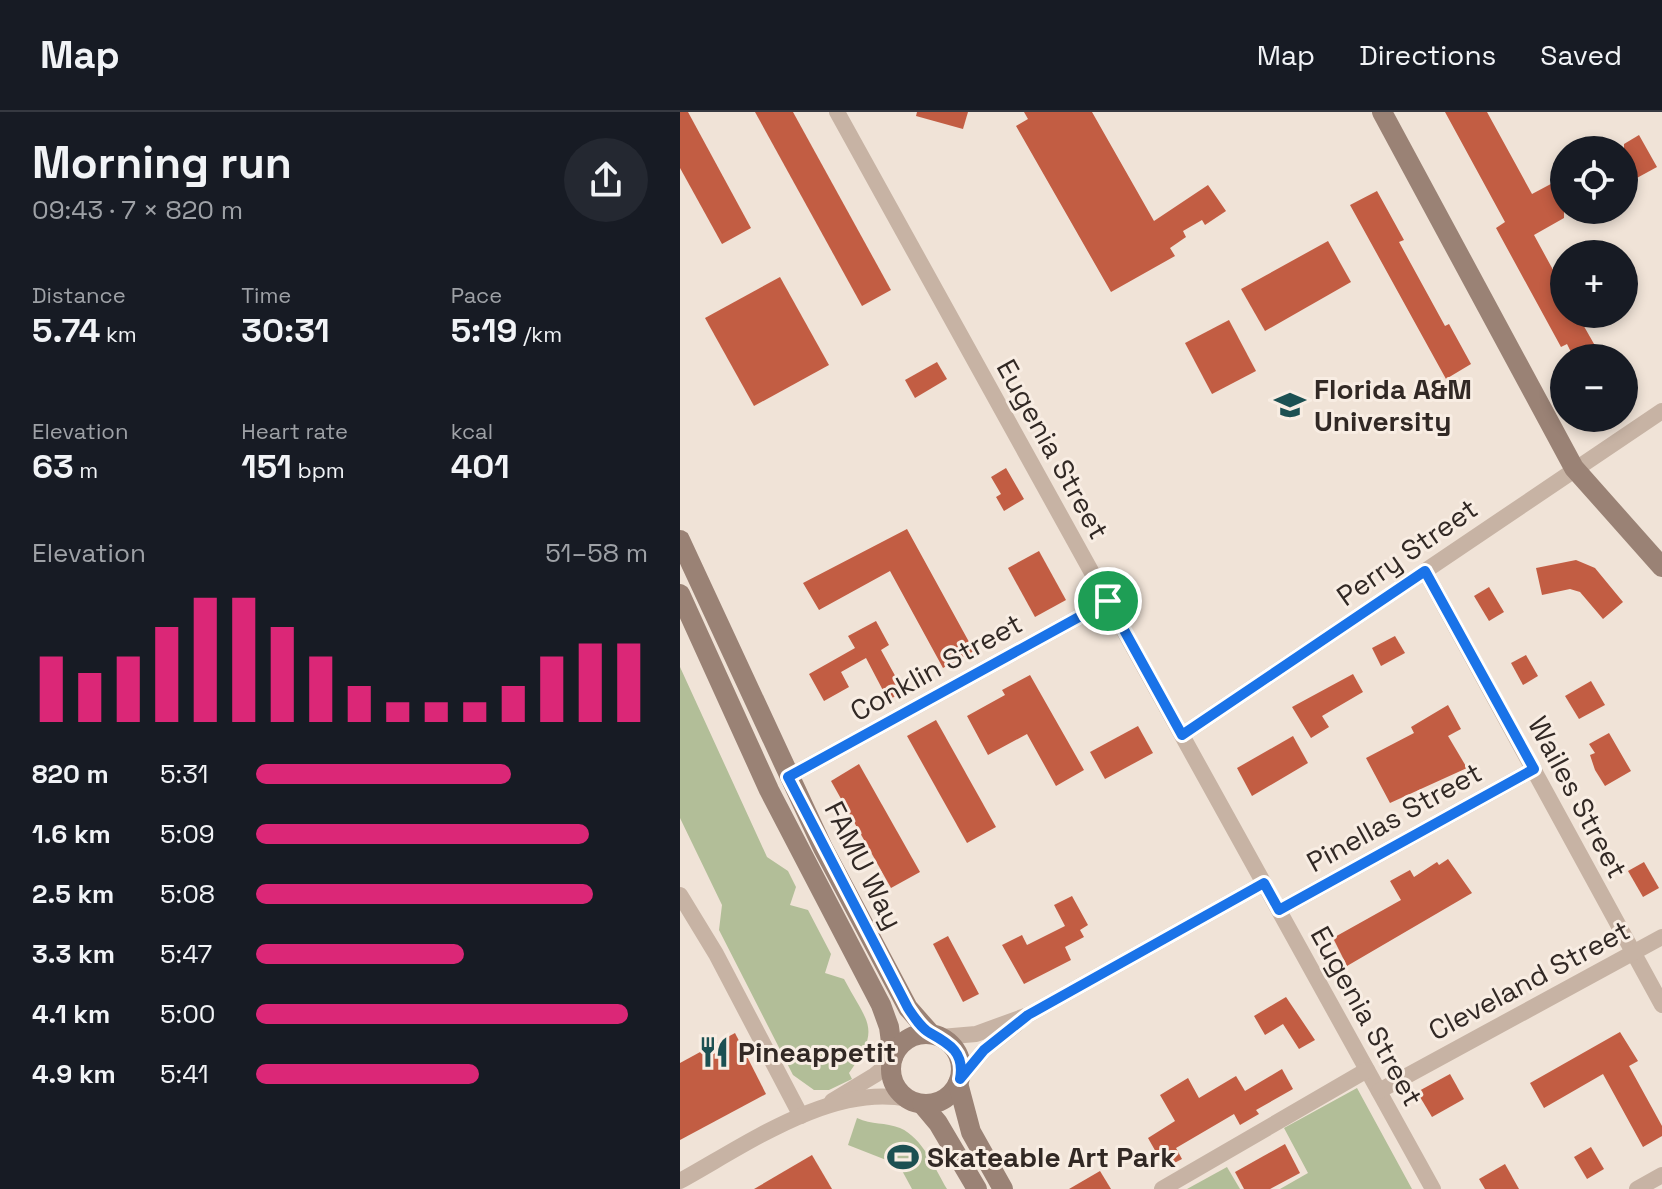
<!DOCTYPE html>
<html lang="en">
<head>
<meta charset="utf-8">
<style>
	body { margin:0; font-family:"Space Grotesk",sans-serif; background:#242831; color:#f1f3f6; height:100vh; display:flex; flex-direction:column; font-size:30px; white-space:nowrap }
	* { box-sizing:border-box; margin:0 }
	p { font-size:26px; color:#9ea1a6 }
	.icon { flex:none; width:44px; height:44px; fill:none; stroke:currentColor; stroke-width:2; stroke-linecap:round; stroke-linejoin:round }
	.map { position:relative; flex:1; overflow:hidden }
	.side { display:flex; flex-direction:column; background:#171b24; width:680px }
	.side>* { flex:none }
	.buttons { position:absolute; left:870px; top:24px; display:grid; gap:16px }
	.buttons a { display:grid; place-items:center; width:88px; height:88px; border-radius:50%; background:#171b24; box-shadow:0 4px 12px #0003; font-size:40px }
	.pin { position:absolute; display:grid; place-items:center; width:68px; height:68px; color:#fff; margin:-34px; border:4px solid #fff; border-radius:50%; box-shadow:0 2px 8px #0007 }
	.round { display:grid; place-items:center; flex:none; width:84px; height:84px; border-radius:42px; background:#242831 }
	.head { display:flex; align-items:center; justify-content:space-between; height:136px; padding:0 32px }
	h1 { font-size:44px; font-weight:800; line-height:60px }
	.metrics { display:grid; grid-template-columns:repeat(3,1fr); gap:12px; height:136px; padding:8px 32px }
	.metrics div { display:grid; align-content:center }
	.metrics b { font-size:34px; font-weight:800 }
	.metrics small { font-size:22px; font-weight:400 }
	.metrics p { font-size:22px }
	.chart { height:224px; padding:16px 32px }
	.chart p { display:flex; justify-content:space-between }
	.chart svg { width:100%; height:144px; margin-top:8px; stroke:#db2777; stroke-width:6 }
	ul { padding:0 32px; list-style:none; font-size:26px }
	li { display:grid; grid-template-columns:128px 96px 1fr; align-items:center; height:60px }
	li i { height:20px; border-radius:10px; background:#db2777 }
	header { display:flex; align-items:center; gap:48px; box-sizing:border-box; height:112px; padding:0 40px; background:#171b24; border-bottom:2px solid #363941 }
	header strong { font-size:38px }
	nav { display:flex; gap:44px; margin-inline-start:auto; font-size:28px }
	main { display:flex; flex:1; min-height:0 }
	.map>svg:first-child { display:block }
	.green { fill:#b2be98 }
	.building { fill:#c25d43 }
	.lines { fill:none; stroke-linecap:round; stroke-linejoin:round }
	.street { stroke:#c7b3a4; stroke-width:16 }
	.secondary { stroke:#9a8275; stroke-width:20 }
	.route-casing { stroke:#fff; stroke-width:16 }
	.route { stroke:#1a73e8; stroke-width:10 }
	.labels { text-anchor:middle; stroke-width:6; stroke-linejoin:round; paint-order:stroke }
	.poi-label { font-size:28px; font-weight:bold; fill:#322925; stroke:#f8ede3; text-anchor:start }
	.street-label { font-size:28px; fill:#322925; stroke:#f8ede3 }
</style>
</head>
<body>
<header>
<strong>Map</strong>
<nav><a>Map</a><a>Directions</a><a>Saved</a></nav>
</header>
<main>
<section class="side">
<div class="head"><div><h1>Morning run</h1><p>09:43 · 7 × 820 m</p></div><a class="round"><svg class="icon" aria-label="share" viewBox="0 0 24 24"><path d="M12 15V3M7 8l5-5 5 5M5 13v7h14v-7"/></svg></a></div>
<div class="metrics">
<div><p>Distance</p><b>5.74<small> km</small></b></div>
<div><p>Time</p><b>30:31</b></div>
<div><p>Pace</p><b>5:19<small> /km</small></b></div>
</div>
<div class="metrics">
<div><p>Elevation</p><b>63<small> m</small></b></div>
<div><p>Heart rate</p><b>151<small> bpm</small></b></div>
<div><p>kcal</p><b>401</b></div>
</div>
<div class="chart"><p><span>Elevation</span>51–58 m</p>
<svg viewBox="0 0 160 44" preserveAspectRatio="none"><path d="M5 44V24M15 44V29M25 44V24M35 44V15M45 44V6M55 44V6M65 44V15M75 44V24M85 44V33M95 44V38M105 44V38M115 44V38M125 44V33M135 44V24M145 44V20M155 44V20"/></svg>
</div>
<ul>
<li><b>820 m</b>5:31<i style="width:65%"></i></li>
<li><b>1.6 km</b>5:09<i style="width:85%"></i></li>
<li><b>2.5 km</b>5:08<i style="width:86%"></i></li>
<li><b>3.3 km</b>5:47<i style="width:53%"></i></li>
<li><b>4.1 km</b>5:00<i style="width:95%"></i></li>
<li><b>4.9 km</b>5:41<i style="width:57%"></i></li>
</ul>
</section>
<div class="map">
<svg width="982" height="1077" viewBox="0 0 982 1077">
	<rect width="100%" height="100%" fill="#f0e3d7"/>
	<g class="green">
		<path d="M0,555L87,745L108,759L116,775L110,793L128,798L151,842L145,861L164,867C188,912 202,916 169,961L172,967L149,978H134L113,963L39,818L42,793L0,706Z"/>
		<path d="M677,976L732,1077H600L628,1061L604,1016Z"/>
		<path d="M177,1006C192,1013 205,1010 220,1016C243,1026 255,1057 267,1077H232L219,1053L168,1033Z"/>
		<path d="M547,1055L560,1077H507Z"/>
	</g>
	<g class="building">
		<path d="M0,0H8L71,116L42,132L0,56Z"/>
		<path d="M75,0H113L211,178L182,194Z"/>
		<path d="M237,0H288L283,17L236,4Z"/>
		<path d="M344,0H412L474,109L528,73L546,99L525,113L522,108L503,119L506,125L490,136L495,144L431,180L336,14L348,7Z"/>
		<path d="M765,0H807L852,82L884,65V106L854,123L884,178V202H897L922,246H894L887,232L881,235L816,116L825,110Z"/>
		<path d="M959,23L977,55L944,73V32Z"/>
		<path d="M697,79L724,128L719,130L765,214L769,212L791,252L766,267L670,93Z"/>
		<path d="M648,129L671,170L585,219L561,177Z"/>
		<path d="M100,165L149,253L74,294L25,206Z"/>
		<path d="M549,208L576,259L532,282L505,231Z"/>
		<path d="M257,250L267,267L235,286L225,268Z"/>
		<path d="M326,356L344,387L324,399L316,385L321,382L311,365Z"/>
		<path d="M227,417L294,539L263,556L210,459L139,498L123,471Z"/>
		<path d="M359,439L386,488L355,505L328,456Z"/>
		<path d="M896,448L915,456L943,490L923,507L900,480L890,477L862,483L856,456Z"/>
		<path d="M809,475L824,500L809,509L794,484Z"/>
		<path d="M196,509L209,533L201,538L224,580L208,588L186,546L161,560L169,575L144,589L129,562L175,536L168,524Z"/>
		<path d="M715,524L725,541L701,554L692,536Z"/>
		<path d="M846,543L858,564L843,573L831,551Z"/>
		<path d="M673,562L683,580L642,604L649,615L631,626L612,595Z"/>
		<path d="M350,563L404,658L376,674L347,622L308,643L287,604L325,583L322,578Z"/>
		<path d="M911,569L925,593L899,607L885,584Z"/>
		<path d="M768,593L781,617L768,624L787,656L710,691L686,646L734,621L731,615Z"/>
		<path d="M256,608L316,715L287,731L227,624Z"/>
		<path d="M458,614L473,641L425,667L410,640Z"/>
		<path d="M929,621L951,659L925,674L915,658L910,643L915,641L909,632Z"/>
		<path d="M613,624L628,651L572,684L557,656Z"/>
		<path d="M179,652L240,760L211,776L151,669Z"/>
		<path d="M768,747L792,781L667,854L653,826L721,788L710,769L730,758L734,765L757,750L759,753Z"/>
		<path d="M964,750L979,776L963,785L948,759Z"/>
		<path d="M392,784L408,813L400,818L404,825L385,835L391,848L344,872L322,833L342,823L347,833L385,814L374,793Z"/>
		<path d="M268,824L299,882L283,890L253,832Z"/>
		<path d="M606,885L635,928L619,937L603,912L585,923L574,904Z"/>
		<path d="M940,920L958,949L949,954L982,1014V1024L963,1035L923,962L864,996L850,971Z"/>
		<path d="M55,921L86,982L0,1028V951Z"/>
		<path d="M602,957L613,977L576,998L579,1002L560,1013L554,1002L496,1036L502,1047L485,1056L468,1026L495,1009L480,983L508,966L519,986L556,964L565,979Z"/>
		<path d="M770,962L784,987L752,1005L737,980Z"/>
		<path d="M605,1032L620,1061L590,1077H564L555,1060Z"/>
		<path d="M911,1035L924,1057L907,1067L894,1045Z"/>
		<path d="M132,1043L152,1077H74Z"/>
		<path d="M825,1052L839,1077H805L799,1067Z"/>
		<path d="M420,1059L431,1077H389Z"/>
	</g>
	<g class="lines">
		<g class="street">
			<path d="M157,0L753,1077"/>
			<path d="M745,459L982,893"/>
			<path d="M502,623L982,299"/>
			<path d="M108,665L428,489"/>
			<path d="M0,783L36,842L121,1004"/>
			<path d="M599,798L854,657"/>
			<path d="M261,925L296,922L348,903L584,771"/>
			<path d="M280,967L304,938L337,912"/>
			<path d="M699,979L982,825"/>
			<path d="M152,989L195,963L212,949"/>
			<path d="M0,1069C64,1034 151,971 228,987"/>
			<path d="M482,1077L687,958"/>
			<path d="M957,1077L982,1063"/>
		</g>
		<g class="secondary">
			<path d="M702,0L894,356L982,455"/>
			<path d="M0,428L143,736L228,896L251,922"/>
			<path d="M0,482L89,678L201,893L209,915L213,945"/>
			<circle cx="246" cy="957" r="35"/>
			<path d="M278,971L291,1020L323,1077"/>
			<path d="M242,992L258,1011L297,1077"/>
		</g>
	</g>
	<g class="lines">
		<defs>
			<path id="route" d="M745,459L854,657L599,798L584,771L348,903L304,938L280,967C285,941 270,932 250,921C241,916 234,905 228,896L108,665L428,489L502,623Z"/>
		</defs>
		<use href="#route" class="route-casing"/>
		<use href="#route" class="route"/>
	</g>
	<defs>
		<symbol id="university-bare" viewBox="-9 -9 18 18"><path d="M0-5L7-2L0 1L-7-2ZM-4 1L0 2.5L4 1V4Q0 6-4 4Z" fill="#1c5052" stroke="#f8ede3" stroke-width="2.5" paint-order="stroke"/></symbol>
		<symbol id="restaurant-bare" viewBox="-9 -9 18 18"><path d="M-5-6h1v4h1v-4h1v4h1v-4h1v5L-1.5 .5V6h-2V.5L-5-1ZM5-6V6H3V1.5H1.5Q1.5-4 5-6Z" fill="#1c5052" stroke="#f8ede3" stroke-width="2.5" paint-order="stroke"/></symbol>
		<symbol id="stadium-bare" viewBox="-9 -9 18 18"><path d="M0-5a6.5 5 0 1 0 0 10a6.5 5 0 1 0 0-10ZM-3.5-1.8h7v3.6h-7Z" fill="#1c5052" stroke="#f8ede3" stroke-width="2.5" paint-order="stroke"/></symbol>
	</defs>
	<g fill-rule="evenodd">
		<use href="#university-bare" x="588" y="271" width="44" height="44"/>
		<use href="#restaurant-bare" x="12" y="918" width="44" height="44"/>
		<use href="#stadium-bare" x="201" y="1023" width="44" height="44"/>
	</g>
	<g class="labels">
		<g class="poi-label">
			<text x="634" y="287">Florida A&amp;M<tspan x="634" dy="32">University</tspan></text>
			<text x="58" y="950">Pineappetit</text>
			<text x="247" y="1055">Skateable Art Park</text>
		</g>
		<g class="street-label">
			<text transform="translate(373 337) rotate(61)" y="10">Eugenia Street</text>
			<text transform="translate(727 440) rotate(-35)" y="10">Perry Street</text>
			<text transform="translate(256 555) rotate(-29)" y="10">Conklin Street</text>
			<text transform="translate(898 685) rotate(62)" y="10">Wailes Street</text>
			<text transform="translate(714 705) rotate(-29)" y="10">Pinellas Street</text>
			<text transform="translate(184 753) rotate(63)" y="10">FAMU Way</text>
			<text transform="translate(849 868) rotate(-28)" y="10">Cleveland Street</text>
			<text transform="translate(687 904) rotate(61)" y="10">Eugenia Street</text>
		</g>
	</g>
</svg>
<div class="buttons">
<a><svg class="icon" aria-label="locate" viewBox="0 0 24 24"><circle cx="12" cy="12" r="6"/><path d="M12 2v4M12 18v4M2 12h4M18 12h4"/></svg></a>
<a>+</a>
<a>−</a>
</div>
<div class="pin" style="left:428px;top:489px;background:#1e9e55"><svg class="icon" aria-label="arrive" viewBox="0 0 24 24"><path d="M6 21V4h12l-3 4 3 4H6"/></svg></div>
</div>
</main>
</body>
</html>
